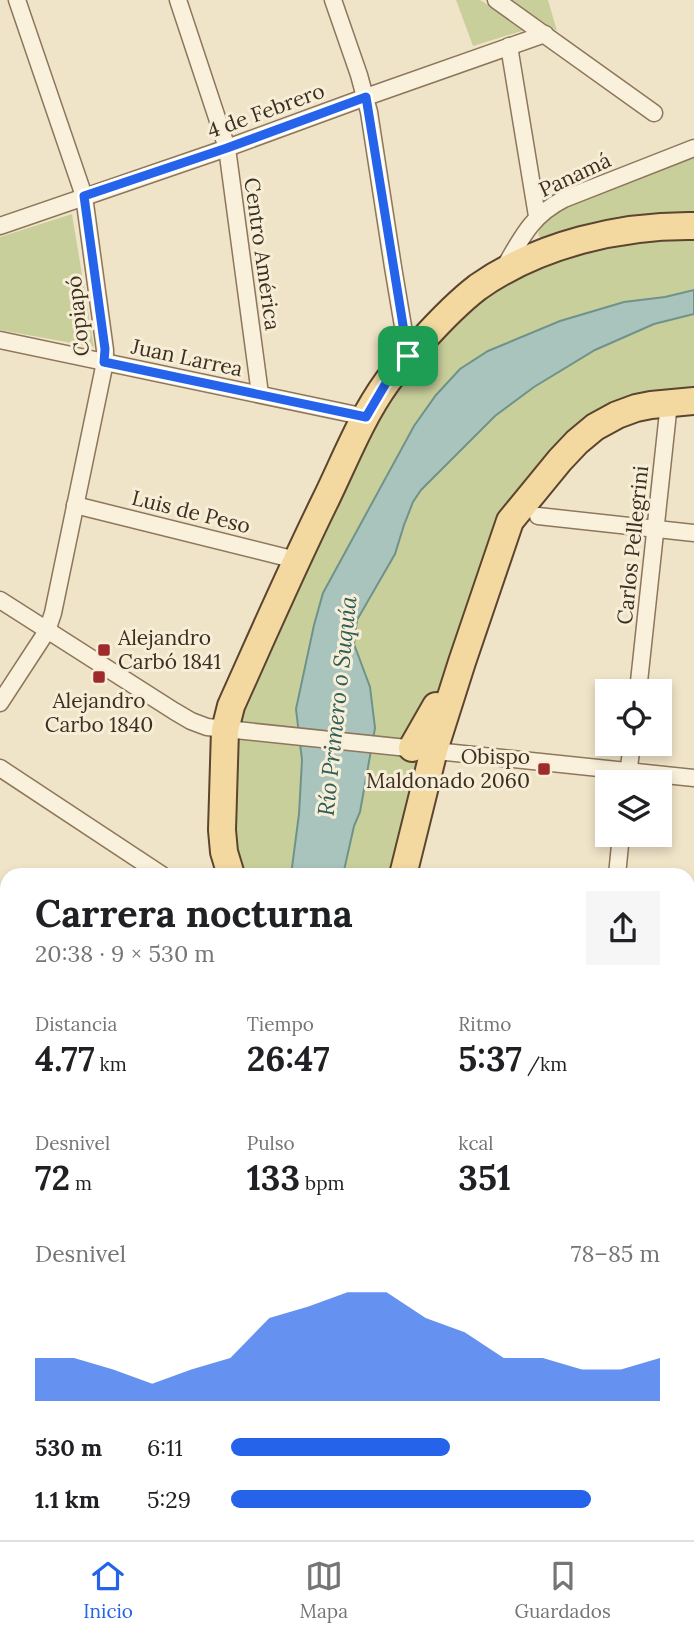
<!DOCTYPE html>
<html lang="es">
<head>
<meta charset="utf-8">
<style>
	body { margin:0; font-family:Lora,serif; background:#f6f6f6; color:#202124; height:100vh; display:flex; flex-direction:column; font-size:26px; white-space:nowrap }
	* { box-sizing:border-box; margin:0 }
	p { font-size:23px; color:#757577 }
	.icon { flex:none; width:38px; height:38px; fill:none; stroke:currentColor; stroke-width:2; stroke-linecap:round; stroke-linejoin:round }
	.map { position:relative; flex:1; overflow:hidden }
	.drawer { position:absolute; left:0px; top:868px; width:695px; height:672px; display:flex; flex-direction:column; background:#fff; border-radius:21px 21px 0 0; box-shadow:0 4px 10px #0003 }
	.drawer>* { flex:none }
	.fabs { position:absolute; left:595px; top:679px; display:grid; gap:14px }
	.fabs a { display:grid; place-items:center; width:77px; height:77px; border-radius:0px; background:#fff; box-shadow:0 4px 10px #0003; font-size:35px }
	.pin { position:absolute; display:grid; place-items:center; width:60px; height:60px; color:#fff; margin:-30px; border-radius:14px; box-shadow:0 4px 10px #0006 }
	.round { display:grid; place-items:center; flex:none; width:74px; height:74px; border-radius:0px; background:#f6f6f6 }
	.summary { display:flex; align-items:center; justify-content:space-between; height:119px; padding:0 35px }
	h1 { font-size:38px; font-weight:700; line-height:52px }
	.stats { display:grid; grid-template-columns:repeat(3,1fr); gap:10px; height:119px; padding:7px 35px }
	.stats div { display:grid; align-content:center }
	.stats b { font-size:35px; font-weight:700 }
	.stats small { font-size:19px; font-weight:400 }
	.stats p { font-size:19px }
	.chart { height:196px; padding:14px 35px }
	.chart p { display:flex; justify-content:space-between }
	.chart svg { width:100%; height:126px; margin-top:7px; fill:#2563eb; opacity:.7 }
	ul { padding:0 35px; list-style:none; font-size:23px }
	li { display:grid; grid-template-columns:112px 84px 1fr; align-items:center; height:52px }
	li i { height:18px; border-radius:9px; background:#2563eb }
	.dock { display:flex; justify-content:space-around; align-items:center; height:98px; border-top:2px solid #e0e0e0; background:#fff; font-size:19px; color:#757577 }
	.dock a { display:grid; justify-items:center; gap:4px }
	.dock .current { color:#2563eb }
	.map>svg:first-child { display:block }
	.green { fill:#c9cf9b }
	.water { fill:#a9c4bc; stroke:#6f938a; stroke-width:2 }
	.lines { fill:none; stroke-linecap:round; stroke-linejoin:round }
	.street-casing { stroke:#8d765c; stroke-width:19 }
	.primary-casing { stroke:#5b4430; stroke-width:30 }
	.street { stroke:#faf1dc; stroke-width:16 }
	.primary { stroke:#f3d9a0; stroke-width:26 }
	.route-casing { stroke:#fff; stroke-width:14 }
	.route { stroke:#2563eb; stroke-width:9 }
	.poi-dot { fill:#9e2a2b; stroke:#f7eed8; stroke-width:2.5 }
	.labels { text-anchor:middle; stroke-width:6; stroke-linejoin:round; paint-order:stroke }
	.street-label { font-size:21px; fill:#3d2e20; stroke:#f7eed8 }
	.poi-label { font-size:21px; fill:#3d2e20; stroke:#f7eed8; text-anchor:start }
	.water-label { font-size:23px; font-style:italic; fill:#2f5d5a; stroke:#f7eed8 }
</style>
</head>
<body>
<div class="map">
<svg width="694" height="1540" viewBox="0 0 694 1540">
	<rect width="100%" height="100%" fill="#f0e4c8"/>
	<g class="green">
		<path d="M456,0H480L528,29L473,46Z"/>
		<path d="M510,0H548L557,31Z"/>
		<path d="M694,155V221L541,239L538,234C541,222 549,216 559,209Z"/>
		<path d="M72,214L94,347L0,330V237Z"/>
		<path d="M694,226V290L665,297L624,302L560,321L488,351L460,369L436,395L414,427L323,593L314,625L296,709L302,760L299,814L291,875H231L225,730L366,417L501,273Z"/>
		<path d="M694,314V401L636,408L520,507L403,875H343L354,826L360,812L375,728L370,687L354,644L357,620L372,596L413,502L421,490L480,429L495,416L534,387L595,350L654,324Z"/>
		<path d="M7,1516V1533H64L55,1540H0V1522Z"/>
	</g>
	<g class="water">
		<path d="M694,290V314L654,324L595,350L534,387L495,416L421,490L413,502L404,525L395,554L357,620L354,644L370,687L375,728L360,812L354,826L343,875H291L299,814L302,760L296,709L314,625L323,593L414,426L436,395L460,369L488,351L560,321L624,302L665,297Z"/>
		<path d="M7,1470V1516L0,1522V1478Z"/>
	</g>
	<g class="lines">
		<defs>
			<g id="street">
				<path d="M178,0L227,148L260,394"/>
				<path d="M333,0L359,75L369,112L393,267L408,356"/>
				<path d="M496,0L654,113"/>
				<path d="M509,46L537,216"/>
				<path d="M0,226L227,148L366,97L545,34"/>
				<path d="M504,268C522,237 531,216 564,199L694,148"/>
				<path d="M0,340L366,417"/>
				<path d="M75,505L296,560"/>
				<path d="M538,516L694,533"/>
				<path d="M0,600L174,711L191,721L207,727L694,778"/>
				<path d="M638,691L669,403"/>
				<path d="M0,703L47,631L53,613L105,362V350L84,196L17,0"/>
				<path d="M0,768L162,875"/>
				<path d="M627,782L632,744"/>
				<path d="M617,875L621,835"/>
				<path d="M0,924L7,929"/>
				<path d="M688,1014L694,1015"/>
				<path d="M0,1074L7,1076"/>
				<path d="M0,1254L7,1221"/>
				<path d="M688,1255L694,1256"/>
				<path d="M0,1320L7,1322"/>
				<path d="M0,1387L7,1381"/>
				<path d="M688,1491L694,1492"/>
				<path d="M179,1540L180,1533"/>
				<path d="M301,1540L302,1533"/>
				<path d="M545,1540L546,1533"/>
			</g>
			<g id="primary">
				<path d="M412,748L436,706"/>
				<path d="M231,875L224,852L222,830L225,730L231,706C262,637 292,568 326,499C345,460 361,418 387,382C397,368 409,355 421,342C439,322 457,303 478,287C539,244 621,225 694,226"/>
				<path d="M403,875L434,750L462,662L510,521L560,460L577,442L595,427L617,415L636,408L651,405L694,401"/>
				<path d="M0,1423L7,1417"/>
				<path d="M55,1540L64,1533"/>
			</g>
		</defs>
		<use href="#street" class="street-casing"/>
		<use href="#primary" class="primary-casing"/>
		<use href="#street" class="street"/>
		<use href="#primary" class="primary"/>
	</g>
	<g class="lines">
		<defs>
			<path id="route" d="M366,97L408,356L386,383L366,417L104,362L105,349L84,196L227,148Z"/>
		</defs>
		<use href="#route" class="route-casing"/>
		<use href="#route" class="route"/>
	</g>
	<g class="poi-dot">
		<rect x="97" y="643" width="14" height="14" rx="3.5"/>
		<rect x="92" y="670" width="14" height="14" rx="3.5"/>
		<rect x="537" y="762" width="14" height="14" rx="3.5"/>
	</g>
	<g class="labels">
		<g class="street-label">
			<text transform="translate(266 111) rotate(-20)" y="7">4 de Febrero</text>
			<text transform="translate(575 175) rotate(-25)" y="7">Panamá</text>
			<text transform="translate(262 254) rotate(82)" y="7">Centro América</text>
			<text transform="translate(78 316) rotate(-96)" y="7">Copiapó</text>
			<text transform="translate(187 358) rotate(12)" y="7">Juan Larrea</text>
			<text transform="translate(191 512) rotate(14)" y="7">Luis de Peso</text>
			<text transform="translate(633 545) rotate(-84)" y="7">Carlos Pellegrini</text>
		</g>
		<g class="poi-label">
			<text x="118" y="645">Alejandro<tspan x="118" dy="24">Carbó 1841</tspan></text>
			<text x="99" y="708" text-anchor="middle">Alejandro<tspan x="99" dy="24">Carbo 1840</tspan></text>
			<text x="530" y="764" text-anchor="end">Obispo<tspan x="530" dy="24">Maldonado 2060</tspan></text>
		</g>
		<g class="water-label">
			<text transform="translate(337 706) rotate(-84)" y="8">Río Primero o Suquía</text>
		</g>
	</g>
</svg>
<div class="fabs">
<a><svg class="icon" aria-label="locate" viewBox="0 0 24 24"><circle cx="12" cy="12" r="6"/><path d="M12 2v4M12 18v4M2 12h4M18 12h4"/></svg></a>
<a><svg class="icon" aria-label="layers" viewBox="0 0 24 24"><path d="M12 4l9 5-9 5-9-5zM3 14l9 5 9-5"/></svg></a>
</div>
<div class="pin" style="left:408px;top:356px;background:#1e9e55"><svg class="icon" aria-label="arrive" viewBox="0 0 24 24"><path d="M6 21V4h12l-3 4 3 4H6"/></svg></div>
<section class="drawer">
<div class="summary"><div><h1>Carrera nocturna</h1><p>20:38 · 9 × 530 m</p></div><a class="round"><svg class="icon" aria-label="share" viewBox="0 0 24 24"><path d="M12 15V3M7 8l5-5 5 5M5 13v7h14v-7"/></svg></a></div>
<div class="stats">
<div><p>Distancia</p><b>4.77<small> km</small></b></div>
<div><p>Tiempo</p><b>26:47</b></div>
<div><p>Ritmo</p><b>5:37<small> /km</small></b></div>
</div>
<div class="stats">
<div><p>Desnivel</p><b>72<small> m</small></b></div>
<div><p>Pulso</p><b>133<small> bpm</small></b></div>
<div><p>kcal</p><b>351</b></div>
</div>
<div class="chart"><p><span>Desnivel</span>78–85 m</p>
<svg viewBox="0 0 160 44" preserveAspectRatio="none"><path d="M0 44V29L10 29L20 33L30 38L40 33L50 29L60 15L70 11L80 6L90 6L100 15L110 20L120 29L130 29L140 33L150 33L160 29V44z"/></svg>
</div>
<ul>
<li><b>530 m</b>6:11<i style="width:51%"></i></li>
<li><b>1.1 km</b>5:29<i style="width:84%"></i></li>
</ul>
</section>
</div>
<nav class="dock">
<a class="current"><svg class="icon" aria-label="home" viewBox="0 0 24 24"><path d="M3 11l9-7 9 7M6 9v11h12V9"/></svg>Inicio</a>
<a><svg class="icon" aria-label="map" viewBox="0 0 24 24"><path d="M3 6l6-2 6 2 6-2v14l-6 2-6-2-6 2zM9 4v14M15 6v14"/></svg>Mapa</a>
<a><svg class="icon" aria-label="saved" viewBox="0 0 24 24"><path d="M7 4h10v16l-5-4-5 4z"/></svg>Guardados</a>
</nav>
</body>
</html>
